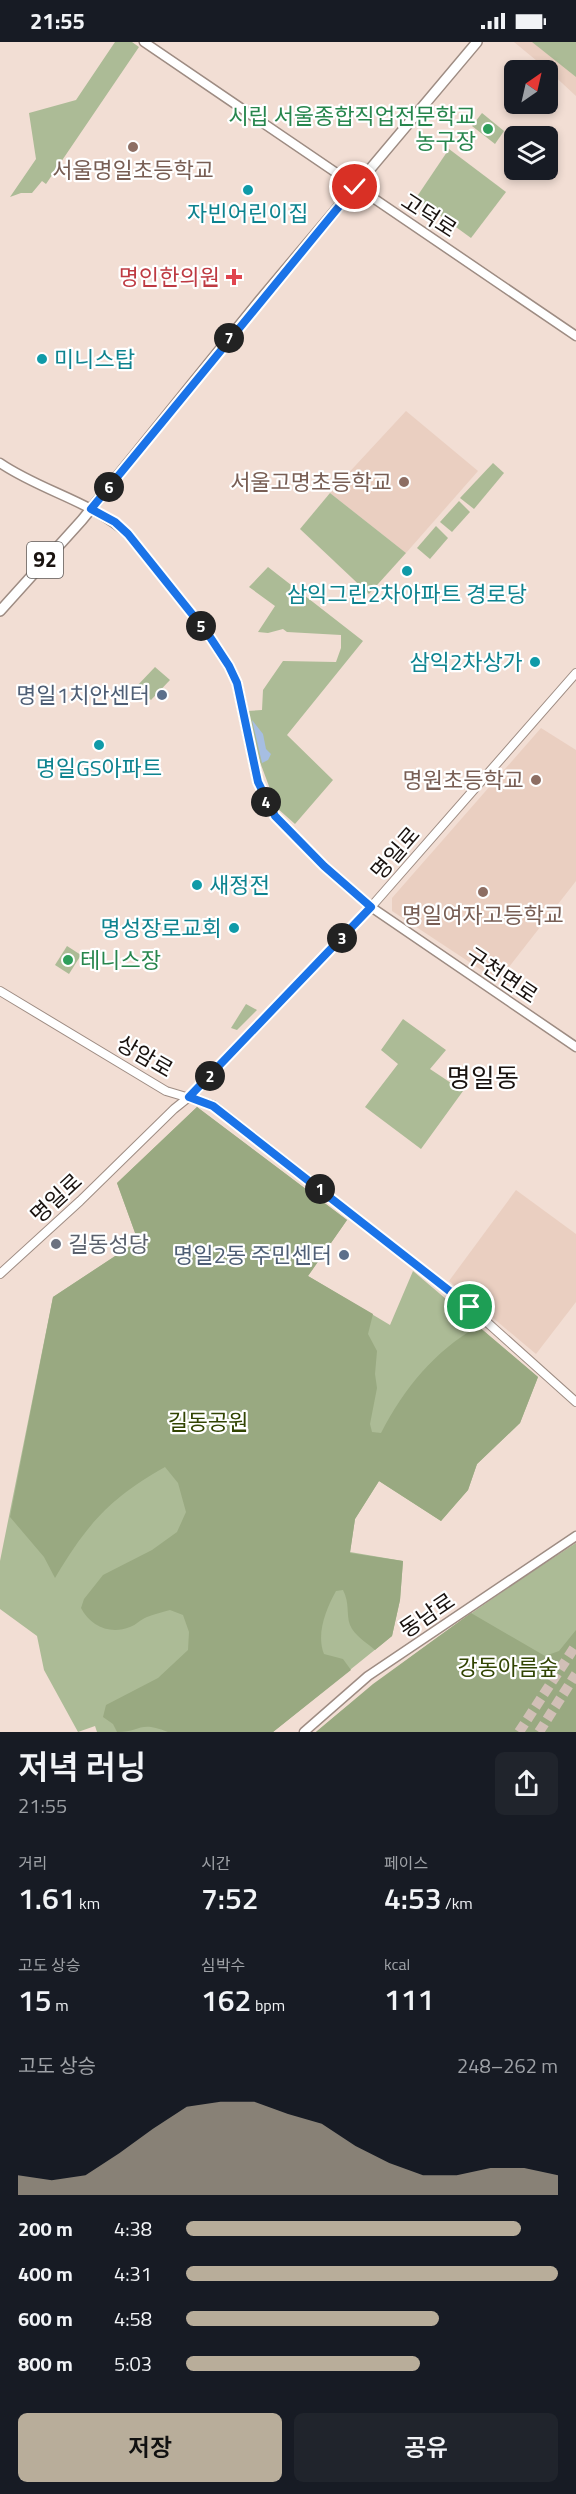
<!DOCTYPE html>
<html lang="ko">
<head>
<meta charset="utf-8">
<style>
	body { margin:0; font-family:"Titillium Web","Noto Sans KR",sans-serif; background:#20242c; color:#f1f3f6; height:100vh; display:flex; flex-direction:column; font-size:22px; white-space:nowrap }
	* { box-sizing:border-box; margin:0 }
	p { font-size:20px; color:#9ea1a6 }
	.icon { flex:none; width:33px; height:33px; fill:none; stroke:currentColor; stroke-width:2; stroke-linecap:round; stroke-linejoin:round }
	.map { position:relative; height:1690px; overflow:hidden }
	.panel { display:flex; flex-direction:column; background:#171b24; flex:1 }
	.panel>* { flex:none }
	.needle { width:39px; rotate:34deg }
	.buttons { position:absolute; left:504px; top:18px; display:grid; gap:12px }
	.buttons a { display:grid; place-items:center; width:54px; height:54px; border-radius:9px; background:#171b24; box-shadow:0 3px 9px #0003; font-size:30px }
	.pin { position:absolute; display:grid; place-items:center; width:51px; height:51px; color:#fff; margin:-26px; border:3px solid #fff; border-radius:50%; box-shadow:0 2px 6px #0007 }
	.km { position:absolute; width:30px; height:30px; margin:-15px; border-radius:50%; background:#222; color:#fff; font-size:16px; line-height:30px; text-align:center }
	.round { display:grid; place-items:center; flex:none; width:63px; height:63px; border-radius:9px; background:#20242c }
	.headline { display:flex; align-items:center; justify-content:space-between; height:102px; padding:0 18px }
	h1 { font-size:33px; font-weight:600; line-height:45px }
	.figures { display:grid; grid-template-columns:repeat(3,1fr); gap:9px; height:102px; padding:6px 18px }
	.figures div { display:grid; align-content:center }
	.figures b { font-size:30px; font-weight:600 }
	.figures small { font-size:16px; font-weight:400 }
	.figures p { font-size:16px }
	.chart { height:168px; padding:12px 18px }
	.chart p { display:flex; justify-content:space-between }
	.chart svg { width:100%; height:108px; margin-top:6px; fill:#b8ad9a; opacity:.7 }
	.cta { display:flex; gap:12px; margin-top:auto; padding:12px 18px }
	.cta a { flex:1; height:69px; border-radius:9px; background:#b8ad9a; color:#111; font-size:24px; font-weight:600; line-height:69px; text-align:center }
	.cta a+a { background:#20242c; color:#f1f3f6 }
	ul { padding:0 18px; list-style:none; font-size:20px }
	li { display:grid; grid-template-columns:96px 72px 1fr; align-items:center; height:45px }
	li i { height:15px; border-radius:8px; background:#b8ad9a }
	.status { display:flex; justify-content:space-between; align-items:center; height:42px; padding:0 30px; background:#171b24; direction:ltr }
	.status svg { height:16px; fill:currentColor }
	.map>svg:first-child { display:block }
	.built { fill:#eacfc1 }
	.green { fill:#acbb96 }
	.forest { fill:#99a981 }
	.water { fill:#a6bee2 }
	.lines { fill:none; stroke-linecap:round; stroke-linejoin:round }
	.motorway-tunnel { stroke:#d1bfb6; stroke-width:10; stroke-dasharray:10 5; stroke-linecap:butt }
	.tertiary-casing { stroke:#9e8c83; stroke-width:10 }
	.secondary-casing { stroke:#9e8c83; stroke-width:11 }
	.primary-casing { stroke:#9e8c83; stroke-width:12 }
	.tertiary { stroke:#fff; stroke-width:8 }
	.secondary { stroke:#fff; stroke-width:8 }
	.primary { stroke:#fff; stroke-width:9 }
	.route-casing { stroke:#fff; stroke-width:12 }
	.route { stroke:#1a73e8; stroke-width:8 }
	.leisure-dot { fill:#2e9e5b; stroke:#fff; stroke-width:2 }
	.education-dot { fill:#8d6e63; stroke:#fff; stroke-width:2 }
	.culture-dot { fill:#0f9aa8; stroke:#fff; stroke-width:2 }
	.health-dot { fill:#e0444e; stroke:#fff; stroke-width:2 }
	.service-dot { fill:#5c6f8a; stroke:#fff; stroke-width:2 }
	.worship-dot { fill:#6b7280; stroke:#fff; stroke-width:2 }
	.labels { text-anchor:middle; stroke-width:4.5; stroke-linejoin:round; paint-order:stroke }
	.shield { fill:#fff; stroke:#5e5957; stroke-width:1.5 }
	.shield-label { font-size:21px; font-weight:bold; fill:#19120f }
	.leisure-label { font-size:22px; fill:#27864d; stroke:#fff; text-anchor:end }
	.education-label { font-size:22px; fill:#785e54; stroke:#fff }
	.culture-label { font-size:22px; fill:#0d838f; stroke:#fff }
	.street-label { font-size:22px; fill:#19120f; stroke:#fff }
	.health-label { font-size:22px; fill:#be3a42; stroke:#fff; text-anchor:end }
	.service-label { font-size:22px; fill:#4e5e75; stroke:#fff; text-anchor:end }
	.worship-label { font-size:22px; fill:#5b616d; stroke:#fff; text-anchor:start }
	.park-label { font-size:22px; fill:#314402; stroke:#fff }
	.quarter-label { font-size:26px; fill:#19120f; stroke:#fff }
</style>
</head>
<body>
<div class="status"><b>21:55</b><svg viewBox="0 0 49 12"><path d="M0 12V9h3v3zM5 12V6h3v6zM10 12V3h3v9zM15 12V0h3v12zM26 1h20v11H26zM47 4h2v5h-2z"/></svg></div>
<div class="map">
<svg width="576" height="1690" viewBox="0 0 576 1690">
	<rect width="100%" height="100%" fill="#f2ded4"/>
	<g class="built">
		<path d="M514,0H576V54L548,28Z"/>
		<path d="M406,369L478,429L406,511L330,451Z"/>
		<path d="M541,686L576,708V839L498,939L392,869V856Z"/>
		<path d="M516,1148L576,1192V1260L536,1312L449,1239Z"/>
	</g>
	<g class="green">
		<path d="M115,0H132L139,5L46,142L42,139L32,151H21L10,155L36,117L29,71L76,58Z"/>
		<path d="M532,0H576V35Z"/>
		<path d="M482,71L504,89L495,102L472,84Z"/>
		<path d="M449,107L506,150L471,196L416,156Z"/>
		<path d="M493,421L504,431L474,467L460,456Z"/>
		<path d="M330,451L406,511L369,552L300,487Z"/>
		<path d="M459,459L470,470L452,490L440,480Z"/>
		<path d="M436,484L448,496L430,517L417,506Z"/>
		<path d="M268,525L363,599L287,693L333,738L295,782L277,766L260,720L247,669L262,668L263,648L283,619L336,620L341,606V593L287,590L283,587L268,591L258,590L275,564L249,545Z"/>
		<path d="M155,625L170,638L151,658L136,645Z"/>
		<path d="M67,904L81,913L69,932L55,923Z"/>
		<path d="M246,962L257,968L237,988L231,986Z"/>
		<path d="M403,977L446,1008L430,1027L463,1049L421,1107L365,1065L398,1022L381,1008Z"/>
		<path d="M197,1065L347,1178L308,1234L390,1283L413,1229L538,1335L520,1381L477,1422L468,1448L441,1479L379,1439L355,1477L350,1510L403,1519L400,1558L392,1594L273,1690H97L95,1684L78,1690L44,1628L37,1594L0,1567V1519L53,1255L138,1199L117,1141Z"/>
		<path d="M576,1501V1690H316C398,1621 486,1559 576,1501Z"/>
	</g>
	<g class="forest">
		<path d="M197,1065L347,1178L308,1234L373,1272L368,1292L377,1309L375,1332L377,1346L370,1382L372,1390L381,1391C405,1345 434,1310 478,1284L538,1335L520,1381L477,1422L468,1448L441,1479L379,1439L355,1477L350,1511L403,1519L400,1558L392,1594L375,1608C367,1601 354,1593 350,1583C346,1572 350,1562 343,1548L336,1549C326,1567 316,1592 324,1612L343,1617L351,1628L273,1690H168C139,1678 141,1690 117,1690L113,1682L103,1675L106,1663L158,1636L188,1608L189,1590L183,1573L170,1568C163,1570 154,1572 147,1575C141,1577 136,1583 130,1585C110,1593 90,1584 81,1566L84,1557L103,1533L152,1508L177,1490L186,1470L178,1441L165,1425C110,1456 87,1482 55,1536L44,1515L10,1475L53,1255L138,1199L117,1141Z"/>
		<path d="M471,1571L545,1614L559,1609L576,1588V1690H316L373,1642Z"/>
	</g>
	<path class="water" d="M252,678L263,692L266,707L271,712L268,718L262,721Z"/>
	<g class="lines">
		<g class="motorway-tunnel">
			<path d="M519,1690L576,1603"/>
			<path d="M539,1690L576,1632"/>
		</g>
		<defs>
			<g id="tertiary">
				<path d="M0,949L166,1049L213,1063L470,1265L576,1360"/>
				<path d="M0,1232L80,1159L174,1067L194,1051L371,865L576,631"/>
			</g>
			<g id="secondary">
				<path d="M144,0L576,294"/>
				<path d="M0,421C41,449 91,459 128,492L208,592L229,624L237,641L258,740L275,774L324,824L371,865L576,1005"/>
				<path d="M304,1690L368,1634L576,1494"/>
			</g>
			<path id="primary" d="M0,569L82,478L260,258L477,0"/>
		</defs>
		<use href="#tertiary" class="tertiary-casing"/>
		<use href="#secondary" class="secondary-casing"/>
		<use href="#primary" class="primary-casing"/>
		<use href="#tertiary" class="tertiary"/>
		<use href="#secondary" class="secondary"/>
		<use href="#primary" class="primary"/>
	</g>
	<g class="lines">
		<defs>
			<path id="route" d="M355,145L91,467L115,480L128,492L208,592L229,624L237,641L258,740L275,774L324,824L371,865L189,1055L213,1064L470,1265"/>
		</defs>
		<use href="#route" class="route-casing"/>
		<use href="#route" class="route"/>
	</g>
	<g class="leisure-dot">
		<circle cx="488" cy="87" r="6"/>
		<circle cx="68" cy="918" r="6"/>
	</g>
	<g class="education-dot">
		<circle cx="133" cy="105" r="6"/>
		<circle cx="404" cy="440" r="6"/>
		<circle cx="536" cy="738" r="6"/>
		<circle cx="483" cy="850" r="6"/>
	</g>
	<g class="culture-dot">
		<circle cx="248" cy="148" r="6"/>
		<circle cx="42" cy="317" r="6"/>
		<circle cx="407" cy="529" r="6"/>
		<circle cx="535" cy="620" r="6"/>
		<circle cx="99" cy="703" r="6"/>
		<circle cx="197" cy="843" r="6"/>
		<circle cx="234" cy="886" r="6"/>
	</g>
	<path class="health-dot" d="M231 226h6v6h6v6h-6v6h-6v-6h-6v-6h6z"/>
	<g class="service-dot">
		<circle cx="162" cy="653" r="6"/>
		<circle cx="344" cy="1213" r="6"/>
	</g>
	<circle class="worship-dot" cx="56" cy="1202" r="6"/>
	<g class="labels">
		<rect class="shield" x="27" y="500" width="36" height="36" rx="4.5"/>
		<g class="shield-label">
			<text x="45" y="525">92</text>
		</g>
		<g class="leisure-label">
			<text x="476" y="82">시립 서울종합직업전문학교<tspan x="476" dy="25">농구장</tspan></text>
			<text x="80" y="926" text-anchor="start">테니스장</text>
		</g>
		<g class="education-label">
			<text x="133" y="136">서울명일초등학교</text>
			<text x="392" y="448" text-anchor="end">서울고명초등학교</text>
			<text x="524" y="746" text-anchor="end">명원초등학교</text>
			<text x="483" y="881">명일여자고등학교</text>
		</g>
		<g class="culture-label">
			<text x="248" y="179">자빈어린이집</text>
			<text x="54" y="325" text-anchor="start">미니스탑</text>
			<text x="407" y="560">삼익그린2차아파트 경로당</text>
			<text x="523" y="628" text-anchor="end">삼익2차상가</text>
			<text x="99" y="734">명일GS아파트</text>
			<text x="209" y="851" text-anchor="start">새정전</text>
			<text x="222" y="894" text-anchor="end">명성장로교회</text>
		</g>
		<g class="street-label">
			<text transform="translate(429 173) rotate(33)" y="8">고덕로</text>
			<text transform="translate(395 811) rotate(-49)" y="8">명일로</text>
			<text transform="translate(502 933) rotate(34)" y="8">구천면로</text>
			<text transform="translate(145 1014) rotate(30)" y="8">상암로</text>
			<text transform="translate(56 1156) rotate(-43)" y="8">명일로</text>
			<text transform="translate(427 1573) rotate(-34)" y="8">동남로</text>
		</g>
		<g class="health-label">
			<text x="220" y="243">명인한의원</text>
		</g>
		<g class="service-label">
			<text x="150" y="661">명일1치안센터</text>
			<text x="332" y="1221">명일2동 주민센터</text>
		</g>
		<g class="worship-label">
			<text x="68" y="1210">길동성당</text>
		</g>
		<g class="park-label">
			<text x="208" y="1388">길동공원</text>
			<text x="508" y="1633">강동아름숲</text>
		</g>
		<g class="quarter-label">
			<text x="483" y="1045">명일동</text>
		</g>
	</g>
</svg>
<div class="buttons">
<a><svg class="needle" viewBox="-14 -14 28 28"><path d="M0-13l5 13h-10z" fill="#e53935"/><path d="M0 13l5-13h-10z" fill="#9ea1a6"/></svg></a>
<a><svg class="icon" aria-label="layers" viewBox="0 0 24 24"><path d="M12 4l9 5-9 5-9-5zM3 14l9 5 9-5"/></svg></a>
</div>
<div class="pin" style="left:470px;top:1265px;background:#1e9e55"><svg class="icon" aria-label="arrive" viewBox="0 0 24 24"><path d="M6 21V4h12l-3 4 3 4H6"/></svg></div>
<div class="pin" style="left:355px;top:145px;background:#d93025"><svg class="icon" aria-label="check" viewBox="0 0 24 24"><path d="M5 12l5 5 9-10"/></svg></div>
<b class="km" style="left:320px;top:1147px">1</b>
<b class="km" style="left:210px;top:1034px">2</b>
<b class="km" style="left:342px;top:896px">3</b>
<b class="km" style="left:266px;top:760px">4</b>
<b class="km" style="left:201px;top:584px">5</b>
<b class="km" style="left:109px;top:445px">6</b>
<b class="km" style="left:229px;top:296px">7</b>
</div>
<section class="panel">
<div class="headline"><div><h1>저녁 러닝</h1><p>21:55</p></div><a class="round"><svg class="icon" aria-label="share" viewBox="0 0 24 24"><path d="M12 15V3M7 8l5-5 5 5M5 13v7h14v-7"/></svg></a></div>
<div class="figures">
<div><p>거리</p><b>1.61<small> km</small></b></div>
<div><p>시간</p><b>7:52</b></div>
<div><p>페이스</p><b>4:53<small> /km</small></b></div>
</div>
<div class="figures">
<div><p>고도 상승</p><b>15<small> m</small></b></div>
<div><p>심박수</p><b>162<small> bpm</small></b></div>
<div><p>kcal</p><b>111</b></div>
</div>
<div class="chart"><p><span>고도 상승</span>248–262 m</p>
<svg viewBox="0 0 160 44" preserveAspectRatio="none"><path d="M0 44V36L10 38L20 36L30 27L40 17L50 8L60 6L70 6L80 11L90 15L100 24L110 31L120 36L130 36L140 33L150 33L160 36V44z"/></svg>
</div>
<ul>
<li><b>200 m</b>4:38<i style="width:90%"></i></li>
<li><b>400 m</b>4:31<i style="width:100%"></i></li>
<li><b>600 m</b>4:58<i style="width:68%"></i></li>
<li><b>800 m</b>5:03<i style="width:63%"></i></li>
</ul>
<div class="cta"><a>저장</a><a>공유</a></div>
</section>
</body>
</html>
